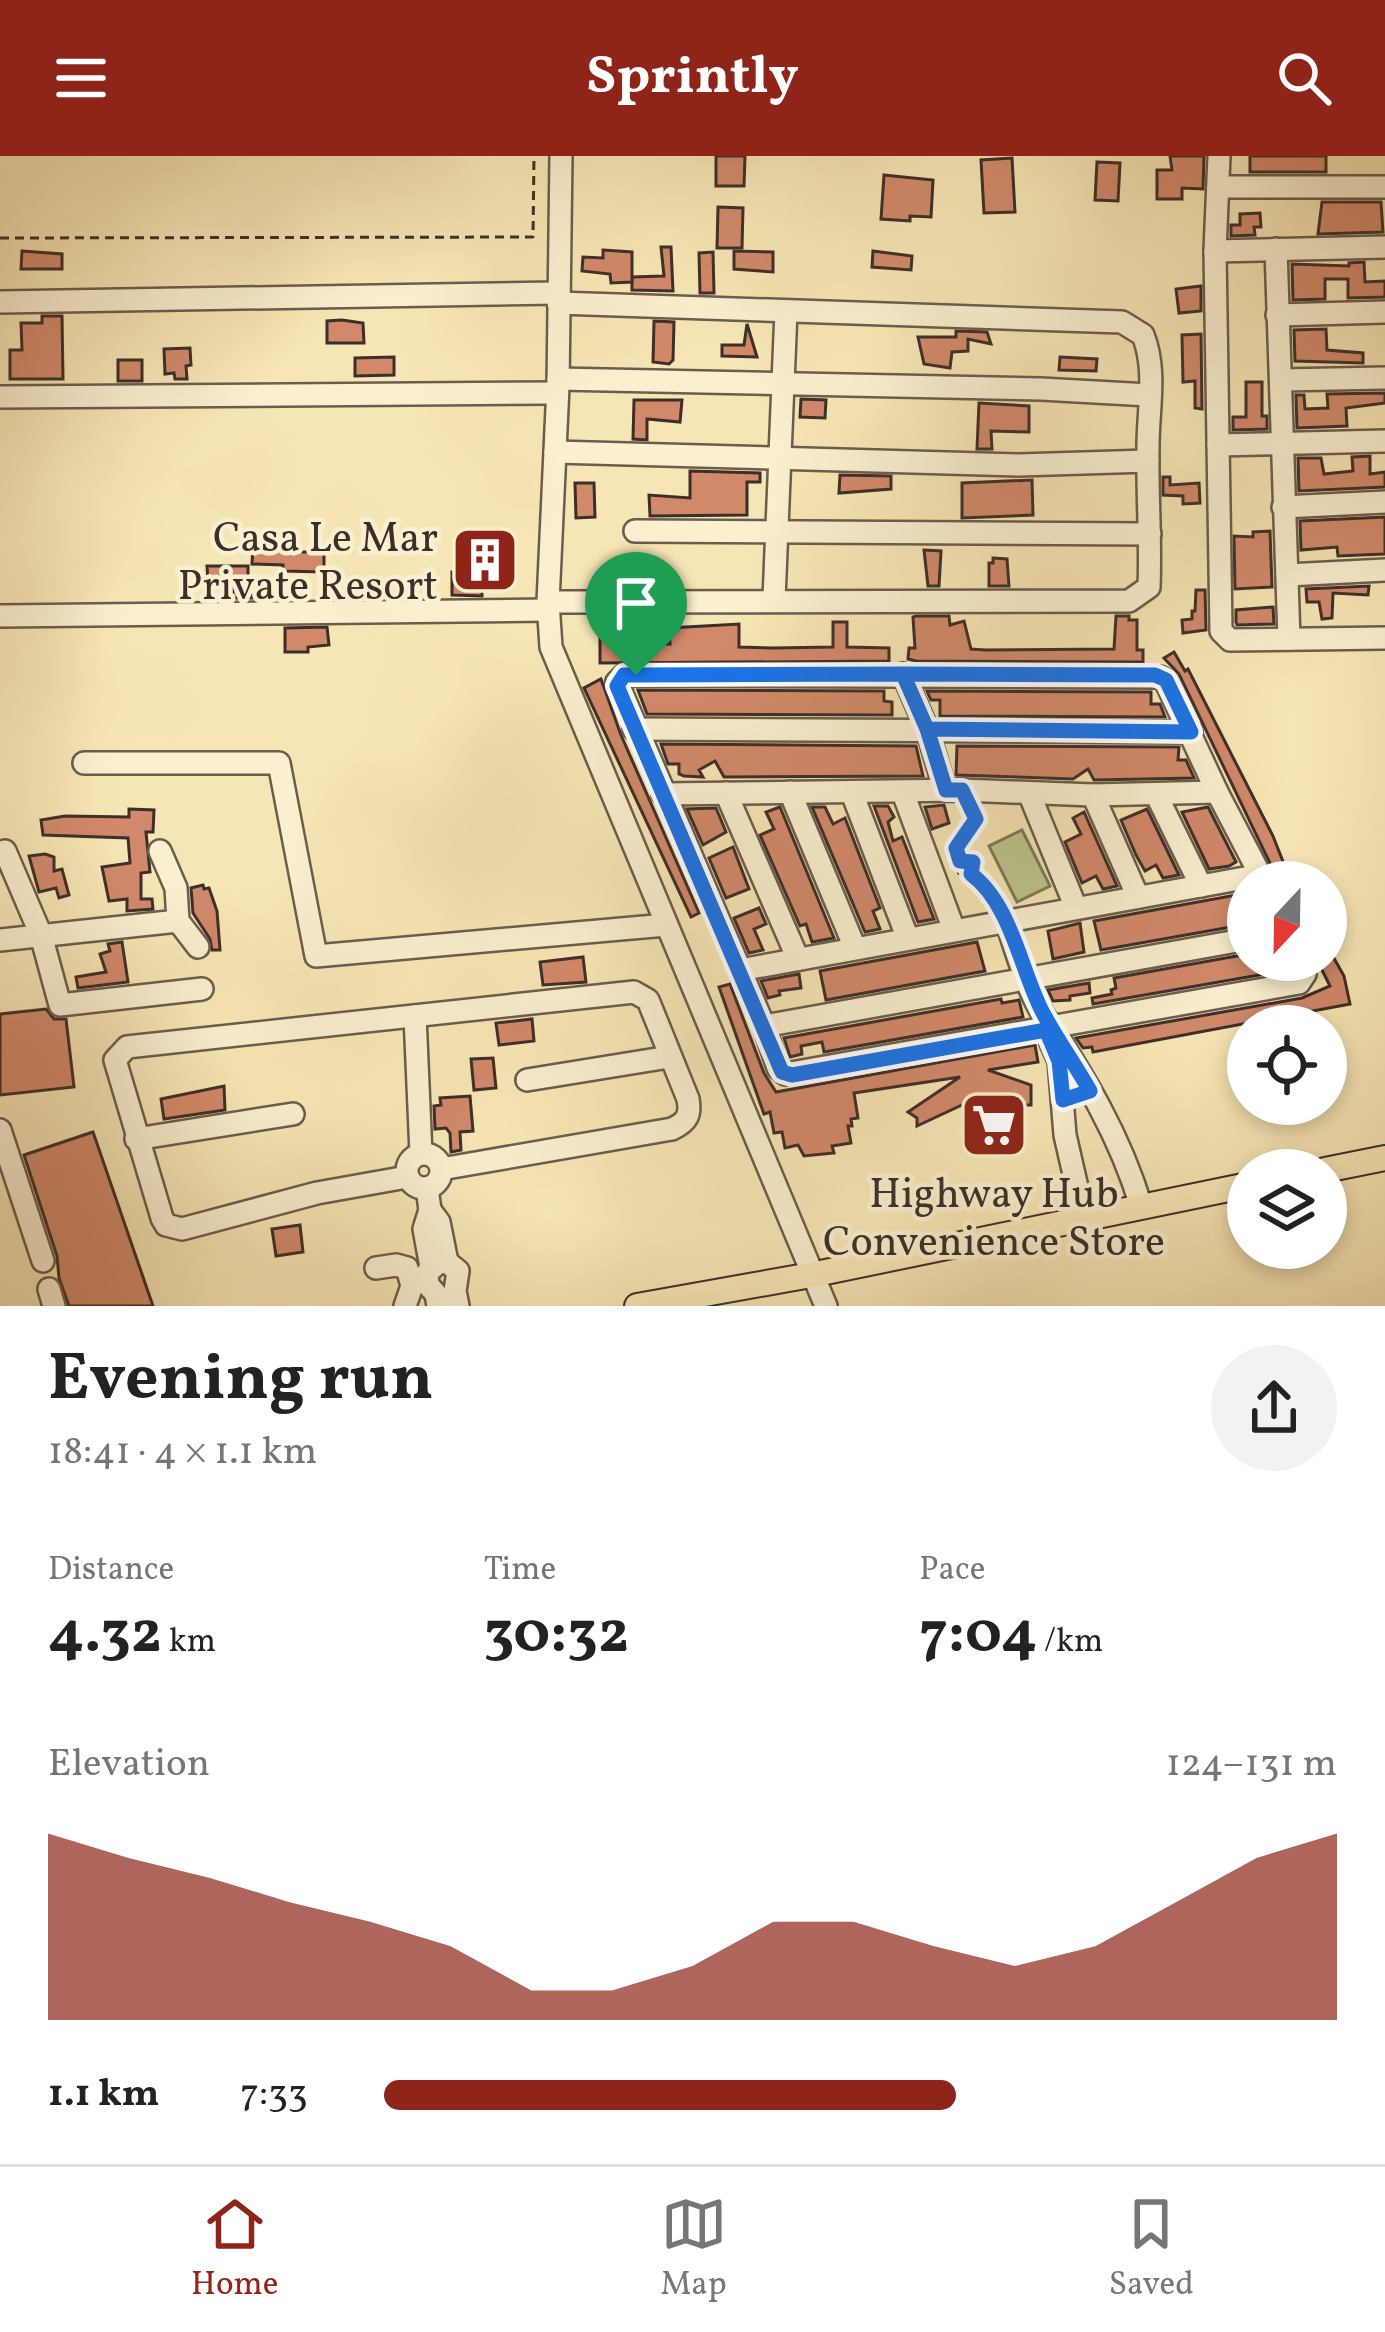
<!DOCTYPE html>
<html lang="en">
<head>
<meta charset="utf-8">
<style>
	body { margin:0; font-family:Vollkorn,serif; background:#f2f2f2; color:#222; height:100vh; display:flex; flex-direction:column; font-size:45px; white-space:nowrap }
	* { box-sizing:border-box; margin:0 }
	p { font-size:39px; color:#767676 }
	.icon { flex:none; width:66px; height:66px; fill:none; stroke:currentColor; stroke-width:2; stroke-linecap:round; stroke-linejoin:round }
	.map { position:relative; height:1150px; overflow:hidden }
	.sheet { display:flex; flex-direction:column; background:#fff; flex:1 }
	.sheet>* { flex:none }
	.needle { width:78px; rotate:202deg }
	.tools { position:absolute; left:1227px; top:705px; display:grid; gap:24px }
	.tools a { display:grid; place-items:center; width:120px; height:120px; border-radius:50%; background:#fff; box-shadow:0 6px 18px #0003; font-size:60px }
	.pin { position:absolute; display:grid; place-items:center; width:102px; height:102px; color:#fff; margin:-123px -51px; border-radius:50% 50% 50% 0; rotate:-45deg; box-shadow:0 0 12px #0007 }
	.pin .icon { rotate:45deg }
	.round { display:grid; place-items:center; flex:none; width:126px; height:126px; border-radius:63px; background:#f2f2f2 }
	.head { display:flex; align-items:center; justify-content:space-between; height:204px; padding:0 48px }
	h1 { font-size:66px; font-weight:700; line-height:90px }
	.figures { display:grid; grid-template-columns:repeat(3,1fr); gap:18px; height:204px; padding:12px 48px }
	.figures div { display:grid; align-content:center }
	.figures b { font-size:60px; font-weight:700 }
	.figures small { font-size:33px; font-weight:400 }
	.figures p { font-size:33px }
	.chart { height:336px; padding:24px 48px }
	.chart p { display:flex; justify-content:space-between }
	.chart svg { width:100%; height:216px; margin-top:12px; fill:#8f2418; opacity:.7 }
	ul { padding:0 48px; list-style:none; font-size:39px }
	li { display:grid; grid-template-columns:192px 144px 1fr; align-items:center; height:90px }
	li i { height:30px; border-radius:15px; background:#8f2418 }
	header { display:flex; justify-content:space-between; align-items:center; height:156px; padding:0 48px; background:#8f2418; color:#fff; font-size:54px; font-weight:700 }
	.dock { display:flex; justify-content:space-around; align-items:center; height:168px; border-top:3px solid #e0e0e0; background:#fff; font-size:33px; color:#767676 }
	.dock a { display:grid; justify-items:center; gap:6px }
	.dock .on { color:#8f2418 }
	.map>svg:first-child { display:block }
	.green { fill:#bdc58d; stroke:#7c7a5c; stroke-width:3 }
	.building { fill:#d1896a; stroke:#3c2f2a; stroke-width:3 }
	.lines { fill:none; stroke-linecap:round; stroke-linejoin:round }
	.minor-casing { stroke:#6b5d4d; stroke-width:26 }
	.major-casing { stroke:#3c2f2a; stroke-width:28 }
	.path { stroke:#3c2f2a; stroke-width:3; stroke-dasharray:9 6; stroke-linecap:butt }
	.minor { stroke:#faefcf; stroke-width:21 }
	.major { stroke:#f7e6b5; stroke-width:24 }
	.route-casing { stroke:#fff; stroke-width:24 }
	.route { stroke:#1a73e8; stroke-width:15 }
	.labels { text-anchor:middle; stroke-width:9; stroke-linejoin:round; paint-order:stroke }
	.poi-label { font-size:42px; fill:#3c2f2a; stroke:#faefcf; text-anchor:end }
</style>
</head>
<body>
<header><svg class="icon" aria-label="menu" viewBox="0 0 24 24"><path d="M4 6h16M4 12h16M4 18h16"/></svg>Sprintly<svg class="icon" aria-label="search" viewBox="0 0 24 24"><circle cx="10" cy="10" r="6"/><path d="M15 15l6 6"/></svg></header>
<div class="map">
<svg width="1385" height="1150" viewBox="0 0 1385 1150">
	<rect width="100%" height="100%" fill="#f7e6b5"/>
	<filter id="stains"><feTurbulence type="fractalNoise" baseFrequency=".00167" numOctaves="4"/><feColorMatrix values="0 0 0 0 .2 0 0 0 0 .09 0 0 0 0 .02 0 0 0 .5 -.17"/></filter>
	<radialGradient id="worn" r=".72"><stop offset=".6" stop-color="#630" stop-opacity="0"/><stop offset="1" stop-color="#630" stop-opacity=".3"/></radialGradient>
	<path class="green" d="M1022,674L1050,730L1017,746L989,690Z"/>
	<g class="building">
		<path d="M716,0H745L744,30H716Z"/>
		<path d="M1170,0H1204L1203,33L1182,32V43H1157V14H1172Z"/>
		<rect x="1250" y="0" width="76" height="16"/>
		<path d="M1012,2L1015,56L984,57L981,4Z"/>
		<path d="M1097,6L1120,7L1118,45L1095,44Z"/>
		<path d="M884,19L933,24L931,61L910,60V65L881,63Z"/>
		<path d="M1322,46H1381L1383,76L1318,78Z"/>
		<path d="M718,51L743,52L742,92H717Z"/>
		<path d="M1260,57L1261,71H1254L1255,79L1231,80V69H1240V58Z"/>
		<path d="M661,91H671L673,135L632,134V121L664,120Z"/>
		<path d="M603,94L632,96V126L611,127L610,118L582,115L583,101L603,102Z"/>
		<path d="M22,95L62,98V113H21Z"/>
		<path d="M734,95L773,96V116L734,113Z"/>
		<path d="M873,95L912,100L911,114L872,111Z"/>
		<path d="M713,96L714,137H700L699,97Z"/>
		<path d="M1364,106L1365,126L1385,125V141L1348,142V123H1325V143L1293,144L1292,108L1349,110V107Z"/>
		<path d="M1201,130V155L1179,157L1176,133Z"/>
		<path d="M42,160H62L63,223H10V194H22L21,167H42Z"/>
		<path d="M342,164L363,167L364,187H327V165Z"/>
		<path d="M654,165L674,166L673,204L669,208L653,206Z"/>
		<path d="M747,168L757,201L722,200V189H744Z"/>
		<path d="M1326,173L1327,194L1363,197V207L1295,205L1294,174Z"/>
		<path d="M956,175L987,176L991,188L968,183V195L952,196L950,212L924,208L918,181H956Z"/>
		<path d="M1201,178L1202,253L1195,252V225L1183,226L1182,179Z"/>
		<path d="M190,192L191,209L186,210L187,223H175L174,217L165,218L164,193Z"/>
		<path d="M394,201V219L355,220V202Z"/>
		<path d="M1060,201L1097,203L1096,215L1059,214Z"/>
		<rect x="118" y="204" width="24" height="21"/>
		<path d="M1246,226H1262V260H1267V273L1233,274V261H1246Z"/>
		<path d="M1385,237V247L1346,252L1347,270L1297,272L1296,239H1304L1305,253L1328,252L1327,238Z"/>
		<path d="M801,243L826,244L825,262L800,261Z"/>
		<path d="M634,244H682L680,266L647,263V284L633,283Z"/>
		<path d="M979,247L1029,250V276L991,275L992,293H977Z"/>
		<path d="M1370,300V318L1385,316V331L1299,335L1298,302H1321L1324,318L1353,315L1352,301Z"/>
		<path d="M690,315L760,317V326H747V359L650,360L649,339L690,342Z"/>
		<path d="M840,319L891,320V333L839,337Z"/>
		<path d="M1163,321H1170V329L1199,327L1200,347L1183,348V340L1163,339Z"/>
		<path d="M1032,324L1033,359L962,362V327Z"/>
		<path d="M575,327H594L595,361L576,362Z"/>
		<path d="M1385,361V398L1338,400L1337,391L1301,394L1300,365Z"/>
		<path d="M1270,375L1272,431L1235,433L1234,380L1253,381V376Z"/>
		<path d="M253,389H296V396H324V416L283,415V409L252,408Z"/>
		<path d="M498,393L499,412L472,414L471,395Z"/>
		<path d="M924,394L941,395L939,430H928Z"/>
		<path d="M993,402L1007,403L1009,430H989V407H993Z"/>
		<path d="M207,410H248V438L264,442H233L232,425L208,426Z"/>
		<path d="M452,416H482V440L452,439Z"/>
		<path d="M1369,430L1368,439L1333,437L1332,462L1322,463L1319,446H1307L1306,433Z"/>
		<path d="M1196,434H1205L1206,474L1183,477L1182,464L1192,463V455H1195Z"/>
		<path d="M1273,451L1274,468L1237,469L1236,466V454Z"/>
		<path d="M916,460H949L950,469L964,465L971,493L986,494L1114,493L1116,460H1129V464H1137V494H1143V506L916,505L908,503L909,492H915L913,461Z"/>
		<path d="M833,466H847V491L889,492V505L600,507V469L641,468L642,488H670L669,472L739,468V491L773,492L833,491Z"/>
		<path d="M327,471L329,489L308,491V496H285V472Z"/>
		<path d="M1174,496L1185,515L1188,513L1273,680L1291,726H1279L1179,518L1164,502Z"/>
		<path d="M601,523L621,579L699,757L691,761L584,532Z"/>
		<path d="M638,534L884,535V545L892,546V559L647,558Z"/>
		<path d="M927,535L1151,536V548H1160L1165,561L940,560V544H931Z"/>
		<path d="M661,588L916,590L923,620L724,621L715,605L699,614L703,621L684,620L679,618V608H668Z"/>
		<path d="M957,590L1179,591L1178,604H1186L1194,622L1094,624L1088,613L1073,623L956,619Z"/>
		<path d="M944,649L949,667L932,673L925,651Z"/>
		<path d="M874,650H888L894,661L888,666L893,685L902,681L934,763L918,766Z"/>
		<path d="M780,651L834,782L812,786L806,768L800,770L760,679L774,673L766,656Z"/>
		<path d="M812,651H825L833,668L845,662L880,752L873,755L880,773L865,776Z"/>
		<path d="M1208,651L1236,706L1229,710L1209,713L1182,656Z"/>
		<path d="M716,652L726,676L703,689L687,653Z"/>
		<path d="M129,653L154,654L153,676H146L150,716L141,717V743H152L153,753L127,755V743L109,745L102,711L130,707L128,682L43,679L41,664L65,660L129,661Z"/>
		<path d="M1147,653L1179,719L1163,722L1156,709L1145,715L1136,699L1121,664Z"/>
		<path d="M1084,656L1117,730L1103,733L1096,720L1082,727L1065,686L1081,678L1073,662Z"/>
		<path d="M733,691L749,733L726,742L709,702Z"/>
		<path d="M45,698L54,701V715L62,713L69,739L59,742L56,732L39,736L29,700Z"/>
		<path d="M203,729L204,733L209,732L217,755L220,794H212L210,783L193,757L191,732Z"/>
		<path d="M1247,737L1248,768L1101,794L1094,765Z"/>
		<path d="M759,752L766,768L754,773L763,794L749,797L734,762Z"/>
		<path d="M1080,767L1084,796L1053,803L1048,775Z"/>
		<path d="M122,786L128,826L78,832L76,821L106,816L100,798L110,795L108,788Z"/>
		<path d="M977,786L985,815L826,844L820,815Z"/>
		<path d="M1326,788L1344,820L1350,848L1093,896L1092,891L1083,892L1076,882L1302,842L1330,830L1317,804H1326Z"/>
		<path d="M1248,798V804H1286L1288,814L1093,848L1092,842L1112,838L1111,834L1116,832L1114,822Z"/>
		<path d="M583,801L586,826L543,829L540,806Z"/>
		<path d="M799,818L801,832L779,835L780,839L768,842L761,825Z"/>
		<path d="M1089,827L1090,837L1070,840V844L1053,845L1048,834Z"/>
		<path d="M730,828L764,917L776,936L1035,889L1038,906L988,914L1031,929V949H962L917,970V962L908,956L960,921L854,937L858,962L851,963L852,970H848L851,987L832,990L834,997L804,1000L798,989L785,992L782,976L774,977L770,956L764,958L719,831Z"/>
		<path d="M1001,843L1002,847L1019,844L1023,861L824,896L822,886L801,890L802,898L790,901L784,882Z"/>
		<path d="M46,853L54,863H66L74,931L0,939V858Z"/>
		<path d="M532,863L534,885L499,889L496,867Z"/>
		<path d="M493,902L496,932L474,934L471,903Z"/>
		<path d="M224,930L225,954L164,963L161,943Z"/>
		<path d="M470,940L473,975L460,976L461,994L451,996L450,977L446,972L435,973L434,950L441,949L440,942Z"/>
		<path d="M93,976L153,1150H69L59,1122L57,1100L24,999Z"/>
		<path d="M300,1069L303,1096L276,1100L272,1073Z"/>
	</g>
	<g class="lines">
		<defs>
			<g id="minor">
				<path d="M561,0L558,230L548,446L551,491L826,1150"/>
				<path d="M1219,0L1215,95L1221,475L1230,484L1385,482"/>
				<path d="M1218,31H1385"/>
				<path d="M1276,93L1289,483"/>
				<path d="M1215,95L1385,91"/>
				<path d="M0,146L558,137"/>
				<path d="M1277,159L1385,156"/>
				<path d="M558,223L1041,233L1149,239"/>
				<path d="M1282,224L1385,222"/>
				<path d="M0,241L557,237"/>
				<path d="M1218,289L1385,285"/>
				<path d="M555,296L1019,309L1148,305"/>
				<path d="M1283,351L1385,346"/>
				<path d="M635,375L1150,378"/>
				<path d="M1287,419L1385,414"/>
				<path d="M774,443L786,155"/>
				<path d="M548,446L1129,445L1149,431C1151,384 1147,337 1148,290C1148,253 1157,214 1143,179L1122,166L558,147"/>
				<path d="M0,460L549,454"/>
				<path d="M903,518L927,573L945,634"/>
				<path d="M634,573L1191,576"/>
				<path d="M84,607H279L316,800L666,769"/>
				<path d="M790,636L855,792"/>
				<path d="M726,637L798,803"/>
				<path d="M852,637L908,783"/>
				<path d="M903,637L954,774"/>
				<path d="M1029,637L1076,752"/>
				<path d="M663,638L962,634L1093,639L1217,636"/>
				<path d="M1156,638L1201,730"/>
				<path d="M1093,639L1138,741"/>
				<path d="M5,695L41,779L60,849L202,833"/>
				<path d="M1264,726L1217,636L1165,524L1160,521L624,519L617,526L764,870L778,912L785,918L1299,827L1305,818L1301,804"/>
				<path d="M178,765L198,791"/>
				<path d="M1006,765C1017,796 1026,832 1044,860C1084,920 1120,980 1141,1050"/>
				<path d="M0,784L178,765L176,732L160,695"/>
				<path d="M740,814L1261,719"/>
				<path d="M415,860L421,998"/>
				<path d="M764,870L1248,783"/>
				<path d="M1051,887L1059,905L1065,979L1084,1062"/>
				<path d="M527,924L669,901"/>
				<path d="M0,974L43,1105"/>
				<path d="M136,983L293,958"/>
				<circle cx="424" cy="1015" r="17"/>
				<path d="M407,1021L317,1037L182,1073L166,1069L162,1062L115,904L127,891L634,836L648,844L688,943C691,959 687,966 672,973L441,1013"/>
				<path d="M427,1032L430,1054L424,1073L431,1111"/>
				<path d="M430,1054L439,1066L447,1106"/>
				<path d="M376,1112L396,1109L407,1112L412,1130L405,1150"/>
				<path d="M49,1133L54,1150"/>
				<path d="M438,1150L436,1138L428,1129L427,1117L438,1107L447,1106L458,1115L455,1135L458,1150"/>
			</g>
			<g id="major">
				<path d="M1325,1014L1385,1002"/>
				<path d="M637,1150L811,1119L1248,1029"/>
			</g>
		</defs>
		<use href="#minor" class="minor-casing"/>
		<use href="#major" class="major-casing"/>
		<g class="path">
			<path d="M0,82L533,81L534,0"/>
			<circle cx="965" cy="712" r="8"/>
			<path d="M960,705L956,692L976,663L972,655"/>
			<path d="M971,718L985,728L995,749"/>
		</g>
		<use href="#minor" class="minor"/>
		<use href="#major" class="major"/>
	</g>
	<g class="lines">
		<defs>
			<path id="route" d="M636,519H624L617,530L782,916L792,919L1046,874L1059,905L1063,944L1090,935C1075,908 1054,879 1041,853C1020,810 1010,747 971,718L973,706L960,705L956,692L976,663L962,634H946L927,573L903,518L1155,519L1166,524L1191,576L927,573L903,518L636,519"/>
		</defs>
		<use href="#route" class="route-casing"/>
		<use href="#route" class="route"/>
	</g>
	<defs>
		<symbol id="building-square" viewBox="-11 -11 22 22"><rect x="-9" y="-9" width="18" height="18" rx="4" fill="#8f2418" stroke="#faefcf"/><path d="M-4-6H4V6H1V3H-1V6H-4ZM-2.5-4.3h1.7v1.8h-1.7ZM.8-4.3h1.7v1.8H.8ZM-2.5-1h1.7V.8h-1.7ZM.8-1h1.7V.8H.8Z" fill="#fff"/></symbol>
		<symbol id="supermarket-square" viewBox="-11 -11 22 22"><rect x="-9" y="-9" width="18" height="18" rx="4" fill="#8f2418" stroke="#faefcf"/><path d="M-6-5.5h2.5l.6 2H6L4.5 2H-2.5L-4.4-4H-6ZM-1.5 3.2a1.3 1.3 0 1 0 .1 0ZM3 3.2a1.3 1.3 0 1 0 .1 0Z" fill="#fff"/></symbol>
	</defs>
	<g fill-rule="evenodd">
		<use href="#building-square" x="447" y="366" width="76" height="76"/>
		<use href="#supermarket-square" x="956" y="931" width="76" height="76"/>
	</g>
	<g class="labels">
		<g class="poi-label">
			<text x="438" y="395">Casa Le Mar<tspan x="438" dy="48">Private Resort</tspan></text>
			<text x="994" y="1051" text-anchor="middle">Highway Hub<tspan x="994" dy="48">Convenience Store</tspan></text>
		</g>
	</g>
	<rect width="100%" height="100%" filter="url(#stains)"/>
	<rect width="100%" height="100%" fill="url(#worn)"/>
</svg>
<div class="tools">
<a><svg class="needle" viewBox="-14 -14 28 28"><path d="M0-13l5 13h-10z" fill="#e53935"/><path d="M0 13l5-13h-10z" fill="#767676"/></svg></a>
<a><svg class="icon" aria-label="locate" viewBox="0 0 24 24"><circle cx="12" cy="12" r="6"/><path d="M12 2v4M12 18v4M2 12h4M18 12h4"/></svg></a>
<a><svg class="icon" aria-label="layers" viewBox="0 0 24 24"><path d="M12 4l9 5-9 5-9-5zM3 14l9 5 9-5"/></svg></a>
</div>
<div class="pin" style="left:636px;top:519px;background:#1e9e55"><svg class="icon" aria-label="arrive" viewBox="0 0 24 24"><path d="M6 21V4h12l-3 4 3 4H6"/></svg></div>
</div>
<section class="sheet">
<div class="head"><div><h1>Evening run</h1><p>18:41 · 4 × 1.1 km</p></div><a class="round"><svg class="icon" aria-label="share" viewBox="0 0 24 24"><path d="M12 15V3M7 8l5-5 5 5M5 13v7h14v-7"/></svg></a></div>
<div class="figures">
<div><p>Distance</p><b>4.32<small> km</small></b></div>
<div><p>Time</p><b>30:32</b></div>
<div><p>Pace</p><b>7:04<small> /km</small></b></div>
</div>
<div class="chart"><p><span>Elevation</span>124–131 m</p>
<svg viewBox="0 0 160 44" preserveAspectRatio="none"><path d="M0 44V6L10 11L20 15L30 20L40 24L50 29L60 38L70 38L80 33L90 24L100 24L110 29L120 33L130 29L140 20L150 11L160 6V44z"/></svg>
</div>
<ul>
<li><b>1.1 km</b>7:33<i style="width:60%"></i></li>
</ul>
</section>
<nav class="dock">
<a class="on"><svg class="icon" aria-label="home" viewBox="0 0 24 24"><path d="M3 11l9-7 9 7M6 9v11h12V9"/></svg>Home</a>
<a><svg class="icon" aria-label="map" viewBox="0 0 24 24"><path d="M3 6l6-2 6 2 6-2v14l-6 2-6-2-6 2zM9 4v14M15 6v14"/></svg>Map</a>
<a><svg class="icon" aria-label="saved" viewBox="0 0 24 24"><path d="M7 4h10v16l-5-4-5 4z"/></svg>Saved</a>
</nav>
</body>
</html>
